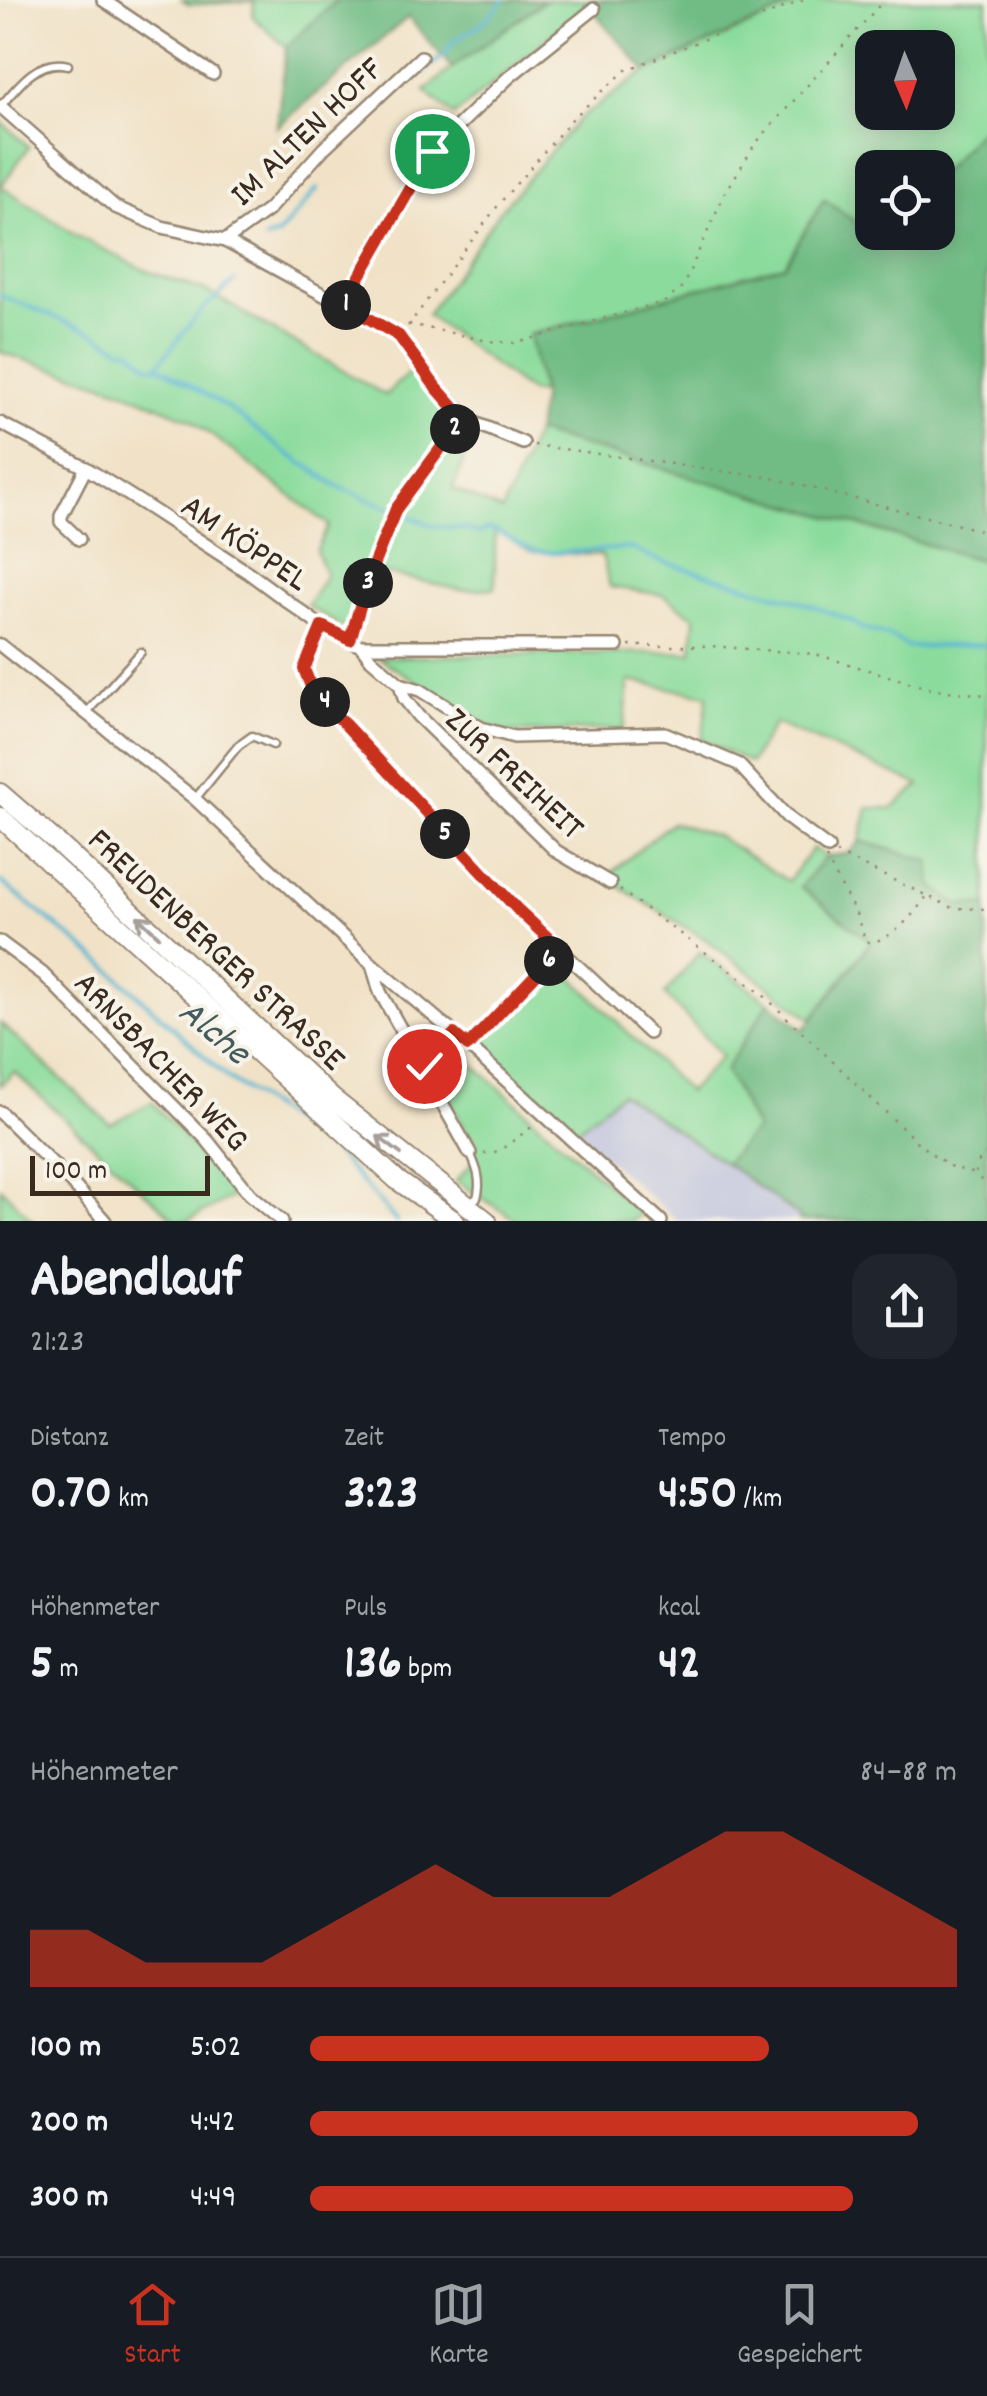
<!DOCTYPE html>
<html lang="de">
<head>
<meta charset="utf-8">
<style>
	body { margin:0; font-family:Dekko,sans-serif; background:#20242c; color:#f1f3f6; height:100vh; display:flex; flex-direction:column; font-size:38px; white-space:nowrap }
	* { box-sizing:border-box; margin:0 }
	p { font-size:32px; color:#9ea1a6 }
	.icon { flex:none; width:55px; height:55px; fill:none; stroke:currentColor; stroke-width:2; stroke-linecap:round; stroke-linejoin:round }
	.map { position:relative; height:1221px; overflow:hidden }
	.panel { display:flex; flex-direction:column; background:#171b24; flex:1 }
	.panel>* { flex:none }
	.needle { width:65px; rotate:178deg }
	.controls { position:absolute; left:855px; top:30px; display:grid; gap:20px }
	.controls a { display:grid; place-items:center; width:100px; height:100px; border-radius:20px; background:#171b24; box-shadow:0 5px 25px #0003; font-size:50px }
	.scale { position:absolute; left:30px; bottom:25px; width:180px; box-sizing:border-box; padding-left:10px; border:5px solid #3b2a1e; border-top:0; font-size:28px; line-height:35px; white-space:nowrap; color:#3b2a1e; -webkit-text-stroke:8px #f7f3e8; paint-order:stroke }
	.pin { position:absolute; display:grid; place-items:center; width:85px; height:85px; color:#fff; margin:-42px; border:5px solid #fff; border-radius:50%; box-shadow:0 2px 10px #0007 }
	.km { position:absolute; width:50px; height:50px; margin:-25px; border-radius:50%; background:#222; color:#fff; font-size:28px; line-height:50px; text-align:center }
	.round { display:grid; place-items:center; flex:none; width:105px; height:105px; border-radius:30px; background:#20242c }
	.head { display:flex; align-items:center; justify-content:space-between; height:170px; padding:0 30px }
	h1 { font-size:55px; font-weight:800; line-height:75px }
	.metrics { display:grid; grid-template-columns:repeat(3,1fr); gap:15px; height:170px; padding:10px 30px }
	.metrics div { display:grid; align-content:center }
	.metrics b { font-size:50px; font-weight:800 }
	.metrics small { font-size:28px; font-weight:400 }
	.metrics p { font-size:28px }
	.chart { height:280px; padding:20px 30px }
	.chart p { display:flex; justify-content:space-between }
	.chart svg { width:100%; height:180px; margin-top:10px; fill:#c8321e; opacity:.7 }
	ul { padding:0 30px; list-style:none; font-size:32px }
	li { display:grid; grid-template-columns:160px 120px 1fr; align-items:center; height:75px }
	li i { height:25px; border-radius:12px; background:#c8321e }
	.dock { display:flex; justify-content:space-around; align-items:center; height:140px; border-top:2px solid #363941; background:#171b24; font-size:28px; color:#9ea1a6 }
	.dock a { display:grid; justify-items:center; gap:5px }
	.dock .selected { color:#c8321e }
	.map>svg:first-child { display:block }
	.industrial { fill:#bfc2dd }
	.green { fill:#8bdc9c; stroke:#63835d; stroke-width:2.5; fill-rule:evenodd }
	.forest { fill:#70bc84; stroke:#567351; stroke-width:2.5 }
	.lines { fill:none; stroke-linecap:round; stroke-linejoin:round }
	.stream { stroke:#53b5d2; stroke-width:4 }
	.service-casing { stroke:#968672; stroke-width:11 }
	.minor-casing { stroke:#968672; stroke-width:16 }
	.secondary-casing { stroke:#968672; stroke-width:22 }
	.path { stroke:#968672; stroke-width:2.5; stroke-dasharray:2.5 8; stroke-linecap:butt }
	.service { stroke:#fff; stroke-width:6 }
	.minor { stroke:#fff; stroke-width:11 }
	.secondary { stroke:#fff; stroke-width:18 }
	.oneway { stroke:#a79f9a }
	.route-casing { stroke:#fff; stroke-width:20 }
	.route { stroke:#c8321e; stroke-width:12 }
	.labels { text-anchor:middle; stroke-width:8; stroke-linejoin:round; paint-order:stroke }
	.street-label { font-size:35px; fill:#3b2a1e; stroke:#f7f3e8 }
	.water-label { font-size:38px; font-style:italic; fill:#435b5d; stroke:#f7f3e8 }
</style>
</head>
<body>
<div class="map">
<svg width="987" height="1221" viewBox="0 0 987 1221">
	<rect width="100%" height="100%" fill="#f7f3e8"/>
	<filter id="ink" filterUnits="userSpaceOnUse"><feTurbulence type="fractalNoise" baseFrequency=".01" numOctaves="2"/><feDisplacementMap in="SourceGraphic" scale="20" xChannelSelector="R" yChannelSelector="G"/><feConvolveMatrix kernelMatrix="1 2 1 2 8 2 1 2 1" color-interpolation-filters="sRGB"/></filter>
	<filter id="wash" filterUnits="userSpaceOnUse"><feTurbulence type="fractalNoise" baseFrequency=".0048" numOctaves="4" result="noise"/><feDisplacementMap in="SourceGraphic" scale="40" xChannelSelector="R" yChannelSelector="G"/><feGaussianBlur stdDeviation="2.25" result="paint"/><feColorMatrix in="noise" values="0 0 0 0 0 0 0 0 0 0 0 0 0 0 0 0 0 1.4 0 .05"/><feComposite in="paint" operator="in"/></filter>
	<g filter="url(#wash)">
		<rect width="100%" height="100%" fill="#f1e2c7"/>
		<path class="industrial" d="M621,1093L725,1163L798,1216L799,1221H678L575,1131Z"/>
		<g class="green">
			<path d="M182,0H337L286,47L253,17L254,1L189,5Z"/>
			<path d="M545,0H583L588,5L454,116L425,91L452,68Z"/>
			<path d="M806,0H987V122L938,176V168H872V232L886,233L880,239L824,199L785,265L529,335L542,393L530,392L427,315L499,212L580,118L646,71ZM872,48H938V112H872Z"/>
			<path d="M0,121L29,147L1,186L79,237L147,271L206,291L385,395L410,372L475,430L453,489L502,511L536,432L987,562V905H958L931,885L930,861L860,841L868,808H892L920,785L775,723L750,763L702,740L708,695L629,681L624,729L500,733L377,657L692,652L695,617L663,595L610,587L602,555L532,552L495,530V588L461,590L375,571L354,634L307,606L326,575L316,551L329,525L192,420L117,388L0,352Z"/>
			<path d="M672,822L717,836L788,881L813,848L826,857L801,887L871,941L812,1019L708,941L605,878Z"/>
			<path d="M700,952L769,1002L726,1070L756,1129L725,1163L621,1093L575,1131L476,1041L555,960L688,1092L722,1056L665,994Z"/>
			<path d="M0,1023L110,1124L152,1102L236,1195L187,1221H176L14,1072L0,1086Z"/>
			<path d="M449,1043L640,1213L633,1221H518L456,1181L474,1161V1144L429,1065Z"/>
			<path d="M0,1187L33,1221H0Z"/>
		</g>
		<g class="forest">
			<path d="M337,0H545L452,68L408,17L277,127L286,47Z"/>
			<path d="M583,0H806L646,71Z"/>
			<path d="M987,122V562L536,432L542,393L529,335L785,265L824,199L879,239L886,233L938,232V176Z"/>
			<path d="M860,841L930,861L932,886L958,905H987V1221H799L798,1216L725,1163L756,1129L725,1070L769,1002L804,1030L871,942L800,887L826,857L849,853Z"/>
		</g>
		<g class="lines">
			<g class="stream">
				<path d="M410,82L446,54L454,40L483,23L504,0"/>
				<path d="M265,239L278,235L318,188"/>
				<path d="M0,295L96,334L120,348L131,350L148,365L162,368L228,408L284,451L339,487L433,526L467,529L477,533L491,529L534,551L555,553L630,548L657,560L802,602L850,620L861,628L890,636L908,647L987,645"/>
				<path d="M156,367L201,311L235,281"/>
				<path d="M0,881L103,963L229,1079L331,1148L396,1221"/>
			</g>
		</g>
	</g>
	<g filter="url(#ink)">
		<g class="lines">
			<defs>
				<g id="service">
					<path d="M1,106C19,84 39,58 68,65"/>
					<path d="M88,711L141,652"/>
					<path d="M195,799L238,746L252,736L273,745"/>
					<path d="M470,1202L477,1198C482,1181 477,1168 470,1153"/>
				</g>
				<g id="minor">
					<path d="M103,0L213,74"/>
					<path d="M0,106L115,207L162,227L225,241L399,336L435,386L463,418L523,443"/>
					<path d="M225,241L268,210L324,148L421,57"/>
					<path d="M343,304L432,151L509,77L594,9"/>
					<path d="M0,423L86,468L151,509L249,573L322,627L361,646L371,659L400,684L420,690L481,728L514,737L665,733L738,764L789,819L828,848"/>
					<path d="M79,539L61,522V516L86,468"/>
					<path d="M322,627L304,669L312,689L518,910L649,1033"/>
					<path d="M0,645L195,799L372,964L455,1034L661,1221"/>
					<path d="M361,646H617"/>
					<path d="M400,684L404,698L418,716L556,851L610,883"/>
					<path d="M0,942L43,974L207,1140L250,1194L282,1221"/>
					<path d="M372,964L380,992L470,1153"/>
					<path d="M0,1112L70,1181L105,1221"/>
				</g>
				<g id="secondary">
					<path d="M0,793L60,845L332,1098L487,1221"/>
					<path d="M0,817L397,1180L455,1221"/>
				</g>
			</defs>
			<use href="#service" class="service-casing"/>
			<use href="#minor" class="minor-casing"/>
			<use href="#secondary" class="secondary-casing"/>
			<g class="path">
				<path d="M409,324L488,341L516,343L667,301L683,286L724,195L755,144L884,0"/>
				<path d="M408,326L499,204L573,118L626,70L804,0"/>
				<path d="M534,445L772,478L987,532"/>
				<path d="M354,630L370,573L395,509L458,426"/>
				<path d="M629,646H709L815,654L935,690L987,695"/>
				<path d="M836,853L953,908L987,909"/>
				<path d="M826,858L856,914L866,942C891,943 913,915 927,896"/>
				<path d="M620,890L761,993L919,1144L949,1166L975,1174"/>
				<path d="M475,1039L552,958"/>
				<path d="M431,1058L447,1042"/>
				<path d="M987,1153L979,1161L975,1174L987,1186"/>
				<path d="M484,1154L499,1151L537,1123"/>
			</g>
			<use href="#service" class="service"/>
			<use href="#minor" class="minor"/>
			<use href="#secondary" class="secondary"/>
		</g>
		<defs><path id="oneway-shaft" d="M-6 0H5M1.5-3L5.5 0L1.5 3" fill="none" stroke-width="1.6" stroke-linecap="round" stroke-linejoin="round" transform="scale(2.5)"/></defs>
		<g class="oneway">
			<use href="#oneway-shaft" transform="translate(148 926) rotate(-137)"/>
			<use href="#oneway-shaft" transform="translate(389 1145) rotate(-143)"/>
		</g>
	</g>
	<g class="lines" filter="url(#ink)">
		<defs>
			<path id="route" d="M424,1066L454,1034L468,1046L560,949L518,910L312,689L304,669L322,626L350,640L370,573L396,509L463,418L435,386L399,336L344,304L432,151"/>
		</defs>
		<use href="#route" class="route-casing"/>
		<use href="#route" class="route"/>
	</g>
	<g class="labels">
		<g class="street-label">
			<text transform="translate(305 130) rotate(-44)" y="12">IM ALTEN HOFF</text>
			<text transform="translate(246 541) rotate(34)" y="12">AM KÖPPEL</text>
			<text transform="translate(516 772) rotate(43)" y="12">ZUR FREIHEIT</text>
			<text transform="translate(218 948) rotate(43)" y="12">FREUDENBERGER STRASSE</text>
			<text transform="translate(163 1060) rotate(46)" y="12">ARNSBACHER WEG</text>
		</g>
		<g class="water-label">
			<text transform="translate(216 1030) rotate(40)" y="13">Alche</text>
		</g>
	</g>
</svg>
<div class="controls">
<a><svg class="needle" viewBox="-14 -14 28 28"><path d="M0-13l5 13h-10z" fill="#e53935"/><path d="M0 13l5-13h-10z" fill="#9ea1a6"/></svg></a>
<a><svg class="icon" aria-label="locate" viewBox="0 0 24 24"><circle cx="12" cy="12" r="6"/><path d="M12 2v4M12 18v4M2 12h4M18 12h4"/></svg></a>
</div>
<div class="scale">100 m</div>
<div class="pin" style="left:432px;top:151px;background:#1e9e55"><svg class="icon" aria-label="arrive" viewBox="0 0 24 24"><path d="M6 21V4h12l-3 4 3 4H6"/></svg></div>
<div class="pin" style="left:424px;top:1066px;background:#d93025"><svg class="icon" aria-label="check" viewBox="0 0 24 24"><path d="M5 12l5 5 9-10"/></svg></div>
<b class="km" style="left:346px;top:305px">1</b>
<b class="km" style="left:455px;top:429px">2</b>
<b class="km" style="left:368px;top:583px">3</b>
<b class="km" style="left:325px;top:702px">4</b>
<b class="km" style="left:445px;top:834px">5</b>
<b class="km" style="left:549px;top:961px">6</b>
</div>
<section class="panel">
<div class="head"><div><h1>Abendlauf</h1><p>21:23</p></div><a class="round"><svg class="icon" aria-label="share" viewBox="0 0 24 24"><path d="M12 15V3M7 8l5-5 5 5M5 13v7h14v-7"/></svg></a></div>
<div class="metrics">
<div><p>Distanz</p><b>0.70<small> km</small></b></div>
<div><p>Zeit</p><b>3:23</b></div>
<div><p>Tempo</p><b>4:50<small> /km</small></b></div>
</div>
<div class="metrics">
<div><p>Höhenmeter</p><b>5<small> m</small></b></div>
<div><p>Puls</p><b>136<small> bpm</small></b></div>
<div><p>kcal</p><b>42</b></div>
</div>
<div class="chart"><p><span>Höhenmeter</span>84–88 m</p>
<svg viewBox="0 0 160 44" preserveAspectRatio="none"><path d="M0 44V30L10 30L20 38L30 38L40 38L50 30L60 22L70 14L80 22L90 22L100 22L110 14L120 6L130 6L140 14L150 22L160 30V44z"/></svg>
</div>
<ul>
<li><b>100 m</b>5:02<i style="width:71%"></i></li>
<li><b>200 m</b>4:42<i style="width:94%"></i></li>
<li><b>300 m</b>4:49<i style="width:84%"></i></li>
</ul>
</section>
<nav class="dock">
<a class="selected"><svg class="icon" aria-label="home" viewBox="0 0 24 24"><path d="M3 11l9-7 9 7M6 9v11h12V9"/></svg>Start</a>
<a><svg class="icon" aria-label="map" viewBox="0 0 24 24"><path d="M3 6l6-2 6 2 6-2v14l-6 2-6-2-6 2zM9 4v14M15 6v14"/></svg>Karte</a>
<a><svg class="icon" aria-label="saved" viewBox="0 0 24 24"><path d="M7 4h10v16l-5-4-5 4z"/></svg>Gespeichert</a>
</nav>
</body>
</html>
